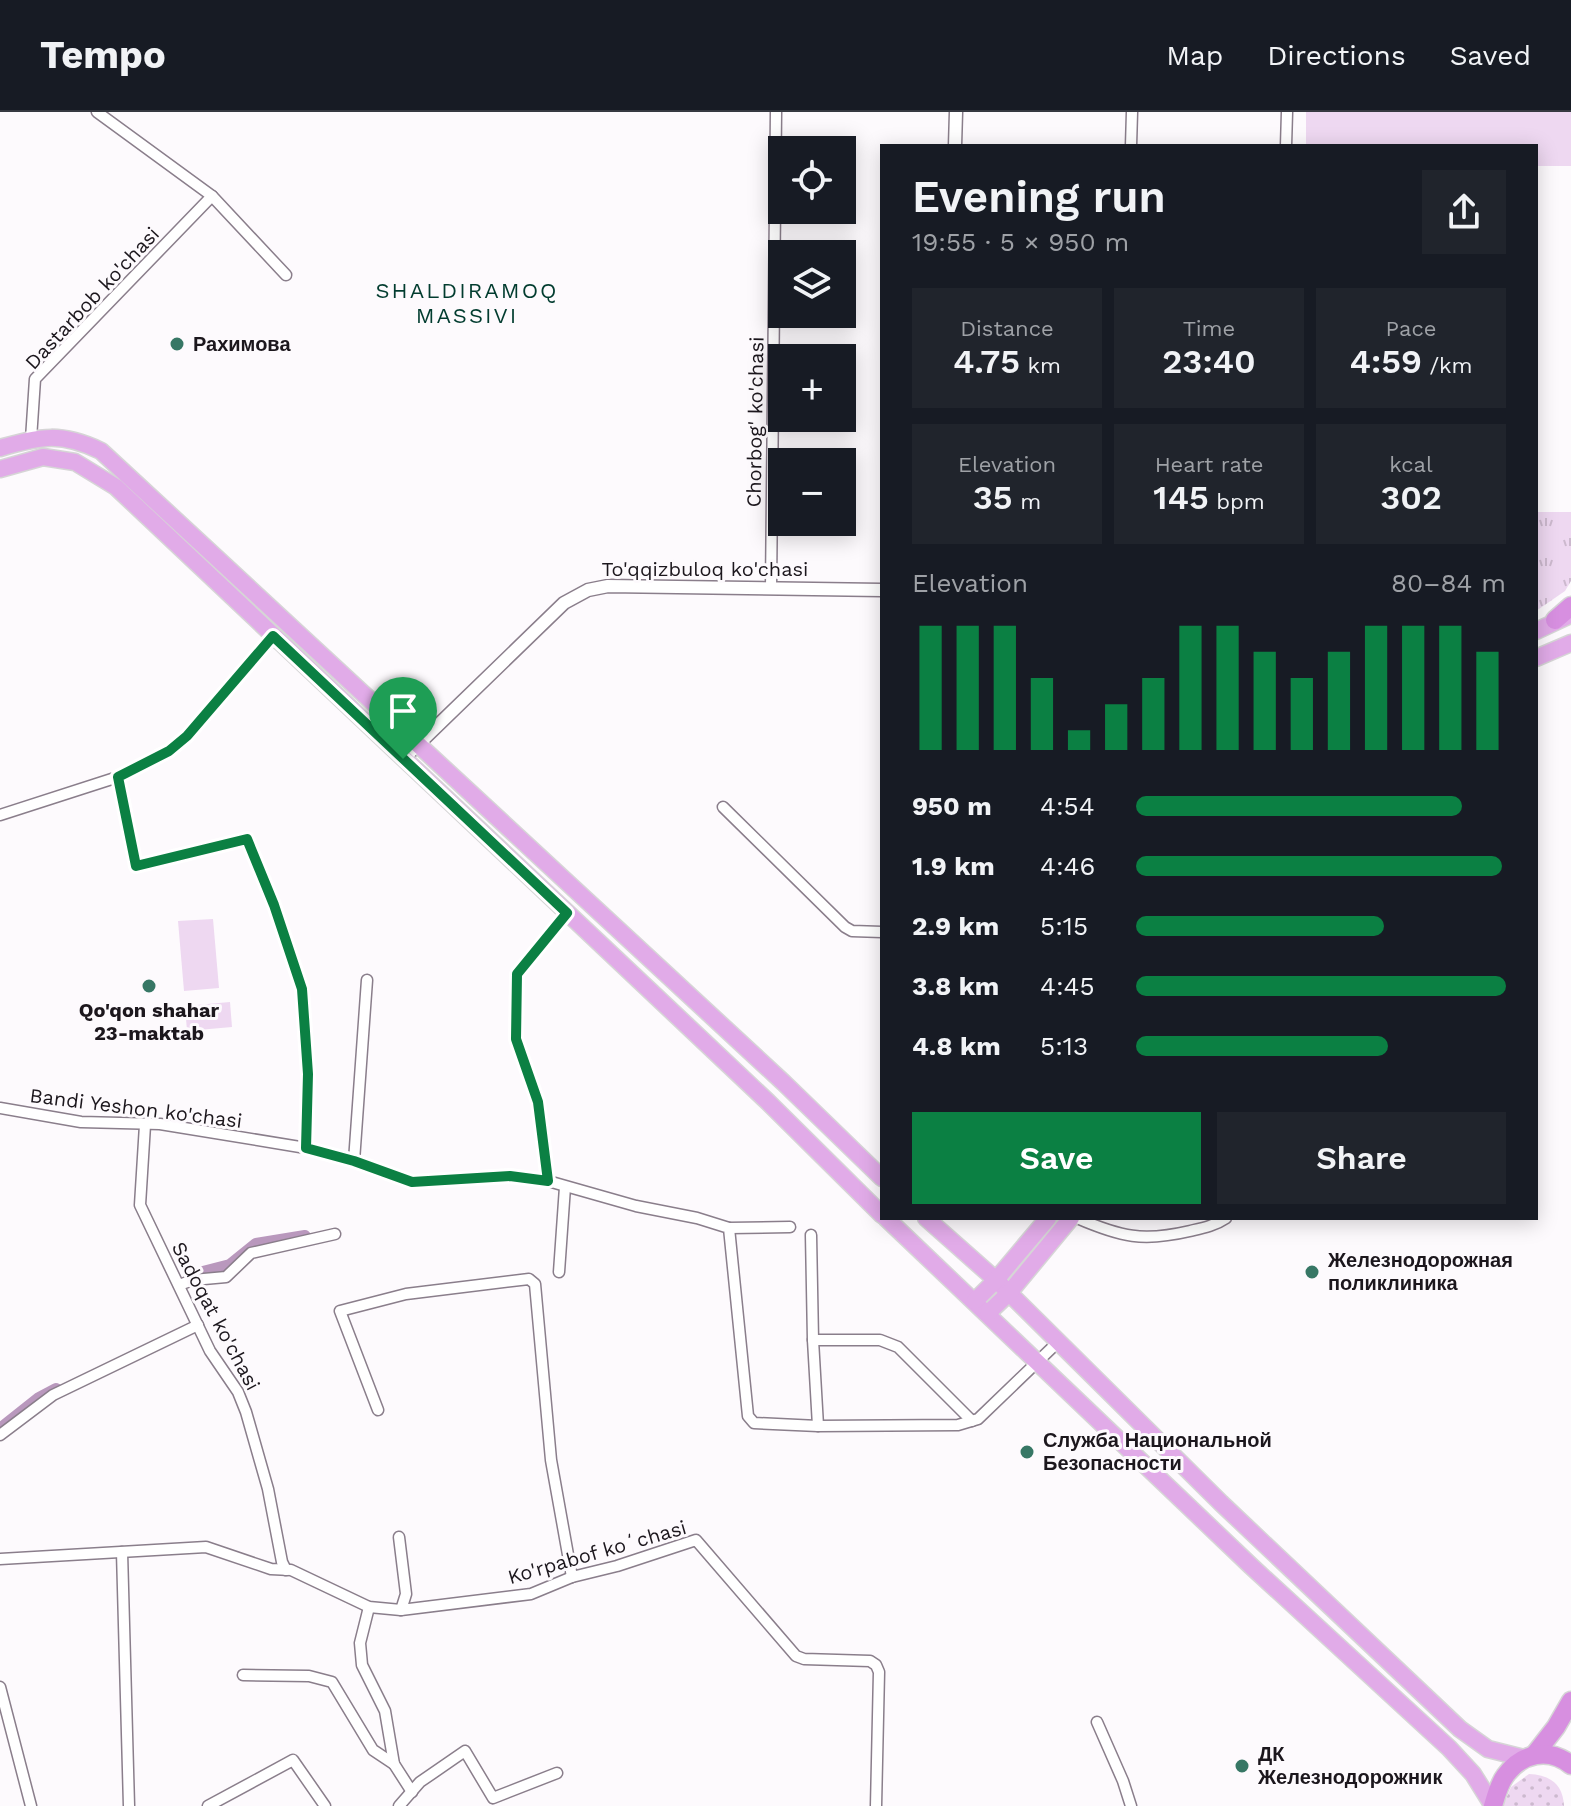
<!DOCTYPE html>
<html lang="en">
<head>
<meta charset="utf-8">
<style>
	body { margin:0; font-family:"Work Sans",sans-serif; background:#20242c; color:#f1f3f6; height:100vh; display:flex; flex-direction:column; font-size:30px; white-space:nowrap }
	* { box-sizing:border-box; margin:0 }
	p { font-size:26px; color:#9ea1a6 }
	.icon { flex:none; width:44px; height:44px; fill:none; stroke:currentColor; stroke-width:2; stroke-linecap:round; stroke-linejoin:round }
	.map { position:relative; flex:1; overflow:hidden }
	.details { position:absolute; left:880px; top:32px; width:658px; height:1076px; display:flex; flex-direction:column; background:#171b24; border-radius:0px; box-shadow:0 4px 20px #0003 }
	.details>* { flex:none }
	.controls { position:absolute; left:768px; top:24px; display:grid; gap:16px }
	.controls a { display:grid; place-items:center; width:88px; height:88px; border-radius:0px; background:#171b24; box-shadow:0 4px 20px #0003; font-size:40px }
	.pin { position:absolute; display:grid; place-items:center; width:68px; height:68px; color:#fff; margin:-82px -34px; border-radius:50% 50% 50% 0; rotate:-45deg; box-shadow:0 0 8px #0007 }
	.pin .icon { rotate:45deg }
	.round { display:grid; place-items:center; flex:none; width:84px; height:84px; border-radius:0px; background:#20242c }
	.headline { display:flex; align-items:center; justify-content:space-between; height:136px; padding:0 32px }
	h1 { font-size:44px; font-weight:600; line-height:60px }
	.figures { display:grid; grid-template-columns:repeat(3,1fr); gap:12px; height:136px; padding:8px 32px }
	.figures div { display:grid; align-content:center; border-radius:0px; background:#20242c; text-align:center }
	.figures b { font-size:34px; font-weight:600 }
	.figures small { font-size:22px; font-weight:400 }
	.figures p { font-size:22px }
	.chart { height:224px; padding:16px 32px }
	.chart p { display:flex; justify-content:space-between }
	.chart svg { width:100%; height:144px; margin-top:8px; stroke:#0b8043; stroke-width:6 }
	.action { display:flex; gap:16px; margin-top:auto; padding:16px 32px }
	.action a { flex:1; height:92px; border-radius:0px; background:#0b8043; color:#fff; font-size:32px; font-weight:600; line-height:92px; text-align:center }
	.action a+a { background:#20242c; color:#f1f3f6 }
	ul { padding:0 32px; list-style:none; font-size:26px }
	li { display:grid; grid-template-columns:128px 96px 1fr; align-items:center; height:60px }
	li i { height:20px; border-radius:10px; background:#0b8043 }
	header { display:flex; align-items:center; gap:48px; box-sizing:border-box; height:112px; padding:0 40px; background:#171b24; border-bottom:2px solid #363941 }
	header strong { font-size:38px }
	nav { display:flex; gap:44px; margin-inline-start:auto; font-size:28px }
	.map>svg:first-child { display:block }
	.grass { fill:url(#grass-dots) }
	.park { fill:url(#park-tufts) }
	.pitch { fill:#eed8f1 }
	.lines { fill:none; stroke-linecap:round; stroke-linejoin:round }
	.canal { stroke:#b998bd; stroke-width:12 }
	.minor-casing { stroke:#8a7e8b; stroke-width:13 }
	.tertiary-casing { stroke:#8a7e8b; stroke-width:15 }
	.primary-casing { stroke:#d6d5d6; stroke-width:19 }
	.trunk-casing { stroke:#d6d5d6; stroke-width:21 }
	.minor { stroke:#fff; stroke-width:10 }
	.tertiary { stroke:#fff; stroke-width:12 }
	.primary { stroke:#e1abe8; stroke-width:16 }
	.trunk { stroke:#d78fe0; stroke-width:18 }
	.route-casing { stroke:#fff; stroke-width:16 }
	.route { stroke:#0b8043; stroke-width:10 }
	.poi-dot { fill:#377765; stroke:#fdfafd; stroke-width:3 }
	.labels { text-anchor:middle; stroke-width:6; stroke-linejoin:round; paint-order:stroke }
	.street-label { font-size:20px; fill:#1c171d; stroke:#fdfafd }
	.poi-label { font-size:20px; font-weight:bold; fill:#1c171d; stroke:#fdfafd; text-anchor:start }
	.neighbourhood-label { font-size:22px; letter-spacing:2px; fill:#023c2f; stroke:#fdfafd }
</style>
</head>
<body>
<header>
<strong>Tempo</strong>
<nav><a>Map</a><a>Directions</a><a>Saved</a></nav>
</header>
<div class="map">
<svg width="1571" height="1694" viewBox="0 0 1571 1694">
	<defs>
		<pattern id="grass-dots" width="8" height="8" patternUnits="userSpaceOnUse" patternTransform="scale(2)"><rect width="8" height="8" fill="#eed8f1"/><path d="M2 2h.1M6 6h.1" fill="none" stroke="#ccb9ce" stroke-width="1.8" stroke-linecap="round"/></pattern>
		<pattern id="park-tufts" width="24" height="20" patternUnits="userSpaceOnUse" patternTransform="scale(2)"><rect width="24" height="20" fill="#eed8f1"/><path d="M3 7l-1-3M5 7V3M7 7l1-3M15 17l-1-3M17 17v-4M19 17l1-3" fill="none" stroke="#ccb9ce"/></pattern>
	</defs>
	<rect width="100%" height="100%" fill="#fdfafd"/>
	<path class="grass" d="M1529,1662C1550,1663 1563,1672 1564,1694H1503L1511,1675Z"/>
	<path class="park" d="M1536,400H1571V469L1565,479L1536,499Z"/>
	<g class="pitch">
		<path d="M1306,0H1571V54H1536V34H1306Z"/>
		<path d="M213,807L219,876L184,879L178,809Z"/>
		<path d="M230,890L232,915L187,919L185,894Z"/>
	</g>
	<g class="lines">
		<g class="canal">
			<path d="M195,1162L230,1153L256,1132L305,1124"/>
			<path d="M0,1317L39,1286L56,1277"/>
		</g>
		<defs>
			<g id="minor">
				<path d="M97,0L212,84L286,163"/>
				<path d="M1131,34L1132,0"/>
				<path d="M1286,34L1287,0"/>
				<path d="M31,327L35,267L212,84"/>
				<path d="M771,476L776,0"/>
				<path d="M118,665L136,754L247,727L274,793L302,877L308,962L306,1036"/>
				<path d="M723,695L845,815L852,819L882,820"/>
				<path d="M0,703L118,665L169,639L187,624L273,524"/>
				<path d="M0,996L81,1010L160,1012L306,1036L354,1049L412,1070L510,1064L548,1069L636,1094L697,1106L729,1116L748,1304L754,1311L818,1314L958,1313L978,1307L1058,1230"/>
				<path d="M145,1013L140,1093L210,1239L238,1280L246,1300L268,1377L282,1450L286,1458"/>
				<path d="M354,1049L367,868"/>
				<path d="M548,1069L538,990L516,927L517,862L567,801"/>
				<path d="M1077,1106C1121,1125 1143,1130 1190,1119C1203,1116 1214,1114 1226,1106"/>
				<path d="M729,1116L790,1115"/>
				<path d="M811,1123L813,1228L818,1314"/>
				<path d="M559,1160L565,1075"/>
				<path d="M179,1173L193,1168L226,1165L251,1141L335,1122"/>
				<path d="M813,1228H880L898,1235L972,1309"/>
				<path d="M378,1298L340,1199L406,1182L529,1167L535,1172L551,1348L572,1465"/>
				<path d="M0,1323L53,1283L198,1213"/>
				<path d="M399,1425L406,1482L401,1498"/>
				<path d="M122,1440L129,1694"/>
				<path d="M0,1447L206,1435L271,1457L291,1458L369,1495L401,1498L531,1482L572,1465L617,1454L696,1428L796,1544L804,1547L870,1549L876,1553L879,1560L876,1694"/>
				<path d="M369,1495L360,1531L362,1553L385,1599L394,1652L412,1680"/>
				<path d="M243,1563L309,1564L332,1570L373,1638L394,1652"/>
				<path d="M0,1575L31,1694"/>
				<path d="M1097,1610L1123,1669L1131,1694"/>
				<path d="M208,1694L293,1648L325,1694"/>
				<path d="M399,1694L420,1670L465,1639L493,1686L557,1661"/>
			</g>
			<g id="tertiary">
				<path d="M955,34L956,0"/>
				<path d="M403,647L564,491L588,478L608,474L882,478"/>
			</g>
			<g id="primary">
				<path d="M0,336C42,324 61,320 101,339L784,971L882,1066"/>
				<path d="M0,357L43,345L75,350L116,375L768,990L882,1103"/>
				<path d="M1536,519L1566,505"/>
				<path d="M1536,546L1571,531"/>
				<path d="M886,1106L1251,1454L1449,1636L1473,1662L1493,1694"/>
				<path d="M926,1106L996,1168L1221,1391L1460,1617L1488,1637L1524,1646"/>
				<path d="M975,1189L996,1168L1048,1106"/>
				<path d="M988,1201L1009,1181L1071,1106"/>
			</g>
			<g id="trunk">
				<path d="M1555,508L1571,494"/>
				<path d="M1535,1642L1556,1615L1571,1589"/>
				<path d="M1493,1694C1496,1684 1499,1672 1505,1664C1521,1641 1549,1635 1571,1653"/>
			</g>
		</defs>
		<use href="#minor" class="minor-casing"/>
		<use href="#tertiary" class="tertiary-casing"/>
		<use href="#primary" class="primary-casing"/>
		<use href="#trunk" class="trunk-casing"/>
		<use href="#minor" class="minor"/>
		<use href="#tertiary" class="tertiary"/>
		<use href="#primary" class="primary"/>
		<use href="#trunk" class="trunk"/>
	</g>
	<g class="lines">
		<defs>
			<path id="route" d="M273,524L567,801L517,862L516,927L538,990L548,1069L510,1064L412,1070L354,1049L306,1036L308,962L302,877L274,793L247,727L136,754L118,665L169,639L187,624Z"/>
		</defs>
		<use href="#route" class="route-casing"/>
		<use href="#route" class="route"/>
	</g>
	<g class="poi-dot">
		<circle cx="177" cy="232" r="8"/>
		<circle cx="149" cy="874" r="8"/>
		<circle cx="1312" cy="1160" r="8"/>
		<circle cx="1027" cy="1340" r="8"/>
		<circle cx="1242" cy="1654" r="8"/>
	</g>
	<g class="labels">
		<g class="street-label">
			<text transform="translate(92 186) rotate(-47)" y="7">Dastarbob ko'chasi</text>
			<text transform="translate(755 310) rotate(-89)" y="7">Chorbog' ko'chasi</text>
			<text x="705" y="464">To'qqizbuloq ko'chasi</text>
			<text transform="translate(136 996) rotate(7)" y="7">Bandi Yeshon ko'chasi</text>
			<text transform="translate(216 1204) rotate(62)" y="7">Sadoqat ko'chasi</text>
			<text transform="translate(597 1440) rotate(-16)" y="7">Ko'rpabof koʻchasi</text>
		</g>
		<g class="poi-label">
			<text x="193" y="239">Рахимова</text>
			<text x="149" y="905" text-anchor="middle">Qo'qon shahar<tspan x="149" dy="23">23-maktab</tspan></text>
			<text x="1328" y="1155">Железнодорожная<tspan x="1328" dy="23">поликлиника</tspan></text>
			<text x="1043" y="1335">Служба Национальной<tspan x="1043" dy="23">Безопасности</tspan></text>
			<text x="1258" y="1649">ДК<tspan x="1258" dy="23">Железнодорожник</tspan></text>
		</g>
		<g class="neighbourhood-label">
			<text x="467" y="186">SHALDIRAMOQ<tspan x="467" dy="25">MASSIVI</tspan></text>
		</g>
	</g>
</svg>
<div class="controls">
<a><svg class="icon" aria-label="locate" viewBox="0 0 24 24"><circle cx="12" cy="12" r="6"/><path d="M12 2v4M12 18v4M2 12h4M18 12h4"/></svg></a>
<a><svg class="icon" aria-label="layers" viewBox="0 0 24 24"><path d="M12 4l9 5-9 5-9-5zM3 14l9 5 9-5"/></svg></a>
<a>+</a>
<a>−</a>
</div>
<div class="pin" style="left:403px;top:647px;background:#1e9e55"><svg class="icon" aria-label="arrive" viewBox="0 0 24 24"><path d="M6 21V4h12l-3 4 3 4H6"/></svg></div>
<section class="details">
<div class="headline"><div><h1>Evening run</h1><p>19:55 · 5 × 950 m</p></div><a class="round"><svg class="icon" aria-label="share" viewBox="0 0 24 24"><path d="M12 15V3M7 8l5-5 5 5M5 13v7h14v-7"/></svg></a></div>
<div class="figures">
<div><p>Distance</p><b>4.75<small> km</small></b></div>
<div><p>Time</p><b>23:40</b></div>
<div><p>Pace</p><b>4:59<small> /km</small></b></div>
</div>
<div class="figures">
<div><p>Elevation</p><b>35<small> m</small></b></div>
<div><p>Heart rate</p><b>145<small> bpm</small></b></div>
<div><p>kcal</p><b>302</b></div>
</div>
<div class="chart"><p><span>Elevation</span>80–84 m</p>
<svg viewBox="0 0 160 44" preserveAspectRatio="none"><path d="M5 44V6M15 44V6M25 44V6M35 44V22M45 44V38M55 44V30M65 44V22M75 44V6M85 44V6M95 44V14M105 44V22M115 44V14M125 44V6M135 44V6M145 44V6M155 44V14"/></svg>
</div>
<ul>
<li><b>950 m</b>4:54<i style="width:88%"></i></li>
<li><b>1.9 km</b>4:46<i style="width:99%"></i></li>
<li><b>2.9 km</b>5:15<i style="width:67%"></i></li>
<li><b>3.8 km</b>4:45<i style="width:100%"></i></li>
<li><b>4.8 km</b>5:13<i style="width:68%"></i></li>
</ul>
<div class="action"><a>Save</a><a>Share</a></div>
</section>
</div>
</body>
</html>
